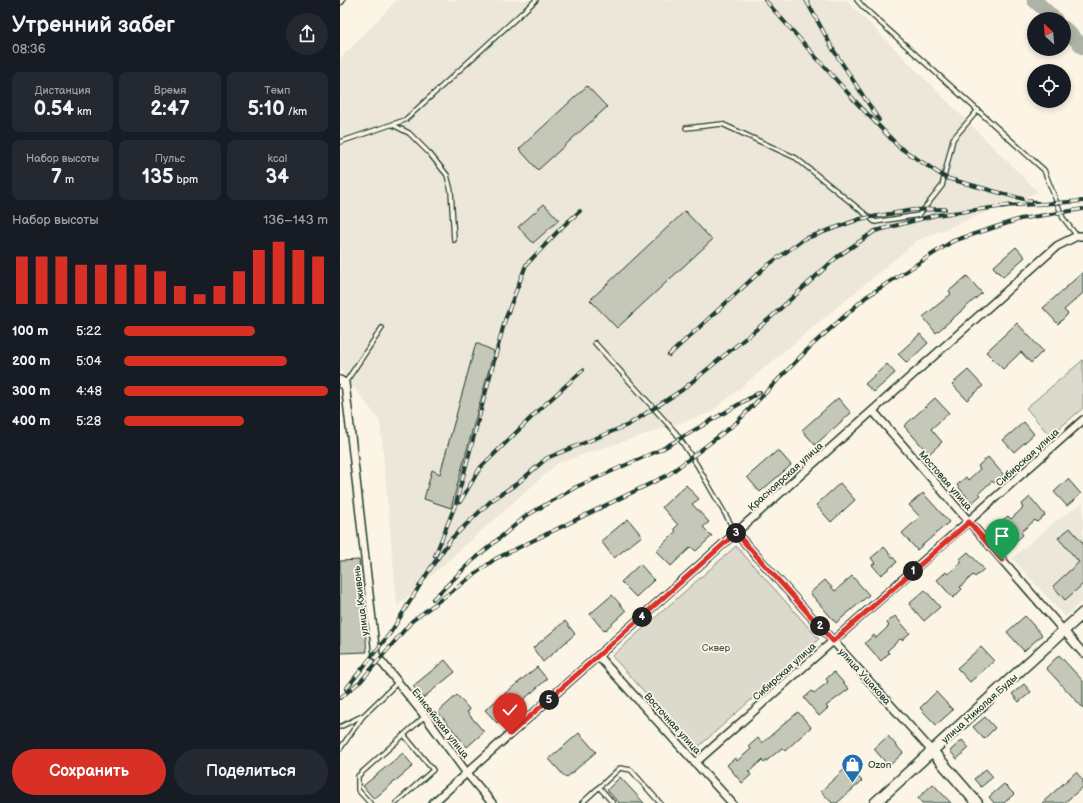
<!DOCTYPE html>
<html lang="ru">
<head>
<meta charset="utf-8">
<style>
	body { margin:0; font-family:"Balsamiq Sans",sans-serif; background:#242831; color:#f1f3f6; height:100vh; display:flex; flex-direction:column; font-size:15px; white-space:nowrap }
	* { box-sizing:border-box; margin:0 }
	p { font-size:13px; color:#9ea1a6 }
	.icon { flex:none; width:22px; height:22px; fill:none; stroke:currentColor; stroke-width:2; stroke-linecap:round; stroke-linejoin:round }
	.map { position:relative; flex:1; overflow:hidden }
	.drawer { display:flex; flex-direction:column; background:#171b24; width:340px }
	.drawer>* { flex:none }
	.needle { width:26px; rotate:334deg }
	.tools { position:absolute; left:687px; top:12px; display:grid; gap:8px }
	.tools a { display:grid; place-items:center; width:44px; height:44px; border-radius:50%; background:#171b24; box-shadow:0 2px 6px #0003; font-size:20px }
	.pin { position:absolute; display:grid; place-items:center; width:34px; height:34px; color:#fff; margin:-41px -17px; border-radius:50% 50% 50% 0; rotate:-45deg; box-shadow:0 0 4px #0007 }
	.pin .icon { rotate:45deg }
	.km { position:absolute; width:20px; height:20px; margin:-10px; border-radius:50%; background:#222; color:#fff; font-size:11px; line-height:20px; text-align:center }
	.round { display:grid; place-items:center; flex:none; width:42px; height:42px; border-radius:21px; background:#242831 }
	.head { display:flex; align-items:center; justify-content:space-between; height:68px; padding:0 12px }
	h1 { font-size:22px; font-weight:600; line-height:30px }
	.metrics { display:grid; grid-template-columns:repeat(3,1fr); gap:6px; height:68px; padding:4px 12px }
	.metrics div { display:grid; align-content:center; border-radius:8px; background:#242831; text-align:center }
	.metrics b { font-size:20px; font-weight:600 }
	.metrics small { font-size:11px; font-weight:400 }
	.metrics p { font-size:11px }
	.chart { height:112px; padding:8px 12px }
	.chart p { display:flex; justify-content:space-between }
	.chart svg { width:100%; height:72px; margin-top:4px; stroke:#d93025; stroke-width:6 }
	.cta { display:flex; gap:8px; margin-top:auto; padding:8px 12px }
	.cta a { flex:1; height:46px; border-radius:24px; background:#d93025; color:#fff; font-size:16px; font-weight:600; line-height:46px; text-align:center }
	.cta a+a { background:#242831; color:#f1f3f6 }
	ul { padding:0 12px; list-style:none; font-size:13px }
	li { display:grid; grid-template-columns:64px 48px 1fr; align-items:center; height:30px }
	li i { height:10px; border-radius:5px; background:#d93025 }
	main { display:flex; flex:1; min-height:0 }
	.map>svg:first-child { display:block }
	.built { fill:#ece7d8 }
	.green { fill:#dcdacc; stroke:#7e8c80 }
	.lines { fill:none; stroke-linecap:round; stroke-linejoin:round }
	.river { stroke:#aeb3a7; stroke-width:15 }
	.building { fill:#c5c7b9; stroke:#1f3d34 }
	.lane-casing { stroke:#1f3d34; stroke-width:6 }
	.street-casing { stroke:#1f3d34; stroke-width:10 }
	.secondary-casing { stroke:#1f3d34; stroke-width:13 }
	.lane { stroke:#fcf5e5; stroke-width:3.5 }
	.street { stroke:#fcf5e5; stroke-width:7 }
	.secondary { stroke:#fcf5e5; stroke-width:10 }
	.rail-casing { stroke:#1f3d34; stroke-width:4 }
	.rail { stroke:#fcf5e5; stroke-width:2.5; stroke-dasharray:8; stroke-linecap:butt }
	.route-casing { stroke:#fff; stroke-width:8 }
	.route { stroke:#d93025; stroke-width:5 }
	.labels { text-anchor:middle; stroke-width:3.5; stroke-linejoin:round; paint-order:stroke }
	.street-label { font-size:10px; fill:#1f3d34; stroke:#fcf5e5 }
	.park-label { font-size:10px; fill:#455c52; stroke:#fcf5e5 }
	.poi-label { font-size:10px; fill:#1f3d34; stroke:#fcf5e5; text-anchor:start }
</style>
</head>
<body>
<main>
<section class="drawer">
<div class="head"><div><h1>Утренний забег</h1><p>08:36</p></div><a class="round"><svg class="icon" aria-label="share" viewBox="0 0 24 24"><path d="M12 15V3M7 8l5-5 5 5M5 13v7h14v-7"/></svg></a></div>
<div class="metrics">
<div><p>Дистанция</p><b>0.54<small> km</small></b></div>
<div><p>Время</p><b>2:47</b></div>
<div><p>Темп</p><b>5:10<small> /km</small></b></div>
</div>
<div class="metrics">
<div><p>Набор высоты</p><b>7<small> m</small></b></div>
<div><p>Пульс</p><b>135<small> bpm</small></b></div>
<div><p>kcal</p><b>34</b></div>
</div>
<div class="chart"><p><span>Набор высоты</span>136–143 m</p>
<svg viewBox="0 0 160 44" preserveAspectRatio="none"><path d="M5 44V15M15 44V15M25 44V15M35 44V20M45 44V20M55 44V20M65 44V20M75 44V24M85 44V33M95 44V38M105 44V33M115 44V24M125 44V11M135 44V6M145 44V11M155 44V15"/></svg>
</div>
<ul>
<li><b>100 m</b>5:22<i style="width:64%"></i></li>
<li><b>200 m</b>5:04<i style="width:80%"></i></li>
<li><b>300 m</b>4:48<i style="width:100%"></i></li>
<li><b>400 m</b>5:28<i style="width:59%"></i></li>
</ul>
<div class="cta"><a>Сохранить</a><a>Поделиться</a></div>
</section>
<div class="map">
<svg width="743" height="803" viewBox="0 0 743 803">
	<rect width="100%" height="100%" fill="#fcf5e5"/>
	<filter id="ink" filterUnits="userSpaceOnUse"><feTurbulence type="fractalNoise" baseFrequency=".025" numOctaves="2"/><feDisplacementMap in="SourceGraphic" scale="8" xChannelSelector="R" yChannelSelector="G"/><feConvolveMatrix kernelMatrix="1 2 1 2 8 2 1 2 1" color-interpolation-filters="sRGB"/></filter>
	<g filter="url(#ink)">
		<g class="built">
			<path d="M57,0H506L698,192L578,240L370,413L218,463L57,606L40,421L0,369V59Z"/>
			<path d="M743,503V600L725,617L672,558L716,521Z"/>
		</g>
		<g class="green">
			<path d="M743,360V408L710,436L686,408Z"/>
			<path d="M396,546L479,639L356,749L272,656Z"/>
		</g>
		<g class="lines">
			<g class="river">
				<path d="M694,0L715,19"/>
				<path d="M724,28L743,47"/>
			</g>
		</g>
		<g class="building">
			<path d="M247,86L267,107L198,170L179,149Z"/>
			<path d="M204,204L219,220L193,243L178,227Z"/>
			<path d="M345,211L372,240L277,328L250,300Z"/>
			<path d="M676,247L685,257L663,277L653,267Z"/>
			<path d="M743,272V293L724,310L728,314L718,324L703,308Z"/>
			<path d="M627,276L642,293L596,333L583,317L611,294L609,291Z"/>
			<path d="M677,323L703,351L691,363L681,352L663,369L646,352Z"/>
			<path d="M580,334L588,343L567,363L558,354Z"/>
			<path d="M136,343L154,351L111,508L84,499L92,470L100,474Z"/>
			<path d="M547,364L555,373L534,392L525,384Z"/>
			<path d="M628,370L643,386L627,400L612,384Z"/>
			<path d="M498,398L511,413L475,445L462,430Z"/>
			<path d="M595,398L609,413L591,429L602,442L589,454L564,426Z"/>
			<path d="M684,422L694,434L674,452L663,440Z"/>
			<path d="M438,450L451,465L420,492L407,477Z"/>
			<path d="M648,457L664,475L654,483L652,481L639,493L641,495L632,503L617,485L626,477L628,480L640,469L638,466Z"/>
			<path d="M728,479L741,494L727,506L714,492Z"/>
			<path d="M500,483L515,500L491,522L476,505Z"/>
			<path d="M346,485L359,499L352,504L369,522L363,527L372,536L356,551L351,547L331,566L316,551L336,531L334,529L338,525L322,507Z"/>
			<path d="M583,493L609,522L577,550L562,533L580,517L569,505Z"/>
			<path d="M690,497L705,515L697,522L695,520L681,532L683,535L674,543L658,524L668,516L671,519L683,508L681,505Z"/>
			<path d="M288,519L302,536L274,558L261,541Z"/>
			<path d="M730,528L743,543V584L725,600L713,586L739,562L718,538Z"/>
			<path d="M544,547L557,562L541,575L532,565L535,563L531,558Z"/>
			<path d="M628,552L644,569L635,577L633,575L620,587L622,589L613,598L597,580L606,572L608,574L622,562L619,560Z"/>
			<path d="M19,560L27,652L0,653V561Z"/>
			<path d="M300,564L314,580L296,597L281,582Z"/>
			<path d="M512,576L529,595L496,623L470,593L485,580L495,591Z"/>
			<path d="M585,590L600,607L584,621L569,604Z"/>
			<path d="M272,595L286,611L264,631L250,614Z"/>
			<path d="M555,616L570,633L562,640L560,639L547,651L549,653L541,661L525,643L534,635L536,638L549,626L547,623Z"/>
			<path d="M685,616L702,635L684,651L667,632Z"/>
			<path d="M225,621L235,634L203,662L193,648Z"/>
			<path d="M641,647L654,661L630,682L617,668Z"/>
			<path d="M719,655L743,681V708L706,668Z"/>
			<path d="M105,660L115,672L83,698L73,686Z"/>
			<path d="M197,667L207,679L157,723L145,710Z"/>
			<path d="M494,672L509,689L486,706L488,708L479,716L464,698L472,691L474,693L488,682L486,679Z"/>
			<path d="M684,684L691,692L679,702L672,694Z"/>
			<path d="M596,692L613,710L596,725L580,708Z"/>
			<path d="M117,695L130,710L127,712L144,732L127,747L98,712Z"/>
			<path d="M458,712L471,727L445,751L442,748L424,763L422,760L409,772L411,775L402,783L387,765L395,758L397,761L411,749L409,746L418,738L422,743Z"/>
			<path d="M645,717L655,728L644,739L633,727Z"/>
			<path d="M239,733L256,752L226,778L209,759Z"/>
			<path d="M548,736L563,753L549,766L534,749Z"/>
			<path d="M622,740L629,748L617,759L610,751Z"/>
			<path d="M63,753L73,766L34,799L23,786Z"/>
			<path d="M508,766L522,781L497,803H492L481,791Z"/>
			<path d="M646,769L653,777L641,787L634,779Z"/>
			<path d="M736,772L743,780V787L724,803H702Z"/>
			<path d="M280,777L304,803H279L267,790Z"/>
			<path d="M593,784L611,803H582L578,798Z"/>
			<path d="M664,784L674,794L664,803H654L649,797Z"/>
		</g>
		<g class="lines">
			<defs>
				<g id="lane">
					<path d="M517,0L523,7L704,170L723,218L737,236"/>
					<path d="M53,125L69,133L90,154L107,175L111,191L114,240"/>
					<path d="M346,128L382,124L456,158L535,222L579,215L602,186L613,139L638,110"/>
					<path d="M0,142L65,120L196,0"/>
					<path d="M255,343L336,433L357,465L396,533"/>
					<path d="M0,386L5,383L42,328"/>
					<path d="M0,727L22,716"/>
					<path d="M0,749L23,716L57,683"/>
					<path d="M259,787L273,803"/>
					<path d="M30,803L18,790V776L85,716"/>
					<path d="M56,803L93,770L64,735"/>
					<path d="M242,803L280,768L291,770L320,803"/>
				</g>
				<g id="street">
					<path d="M0,1L1,0"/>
					<path d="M0,380L5,383L36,655L85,716L126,772L152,803"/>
					<path d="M533,411L743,653"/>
					<path d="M396,533L592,751"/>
					<path d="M258,656L392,803"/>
					<path d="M355,763L743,420"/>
					<path d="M93,803L717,246L737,236H743"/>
				</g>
				<g id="secondary">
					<path d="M592,751L637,803"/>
					<path d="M535,803L743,613"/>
				</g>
			</defs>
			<use href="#lane" class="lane-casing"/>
			<use href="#street" class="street-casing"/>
			<use href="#secondary" class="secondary-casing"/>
			<use href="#lane" class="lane"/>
			<use href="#street" class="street"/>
			<use href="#secondary" class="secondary"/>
			<defs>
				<g id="rail">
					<path d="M425,0L515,101L559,147L606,178L701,204L743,201"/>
					<path d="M466,0L494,51L539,120"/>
					<path d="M661,206L701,204"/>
					<path d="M329,355L424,268L464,239L520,219L573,210L605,209"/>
					<path d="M120,502L140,468L200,409L243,370"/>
					<path d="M95,556L116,503L165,320L186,265L222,227L240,211"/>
					<path d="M93,599L131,562L186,516L236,487L322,449L420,392"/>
					<path d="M6,689L51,632L90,569L111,539L152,500L178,483L207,458L288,425L342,390L429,319L497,257L535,231L596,215L667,206"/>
					<path d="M0,698L21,681L72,621L155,559L328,475L396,423L471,346L526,297L613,241L680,219L743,209"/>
				</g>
			</defs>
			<use href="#rail" class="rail-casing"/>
			<use href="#rail" class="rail"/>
		</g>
	</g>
	<g class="lines" filter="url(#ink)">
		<defs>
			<path id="route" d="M170,734L396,533L493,641L629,522L662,560"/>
		</defs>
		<use href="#route" class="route-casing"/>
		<use href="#route" class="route"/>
	</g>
	<defs>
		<symbol id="shop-pin" viewBox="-11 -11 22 30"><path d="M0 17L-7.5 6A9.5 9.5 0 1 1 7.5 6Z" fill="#1f6fb2" stroke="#fcf5e5"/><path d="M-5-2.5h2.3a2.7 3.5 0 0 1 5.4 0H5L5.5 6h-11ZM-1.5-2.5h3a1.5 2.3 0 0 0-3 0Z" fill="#fff"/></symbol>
	</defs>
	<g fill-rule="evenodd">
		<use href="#shop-pin" x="500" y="752" width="25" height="34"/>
	</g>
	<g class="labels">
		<g class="street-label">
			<text transform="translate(687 457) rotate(-42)" y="4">Сибирская улица</text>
			<text transform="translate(445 476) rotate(-42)" y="4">Красноярская улица</text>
			<text transform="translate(606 480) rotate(49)" y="4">Мостовая улица</text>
			<text transform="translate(20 601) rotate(-97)" y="4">улица Кживонь</text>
			<text transform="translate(444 671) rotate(-42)" y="4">Сибирская улица</text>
			<text transform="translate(525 676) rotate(48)" y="4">улица Ушакова</text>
			<text transform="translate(639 708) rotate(-42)" y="4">улица Николая Буды</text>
			<text transform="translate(101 723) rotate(52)" y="4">Енисейская улица</text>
			<text transform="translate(333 723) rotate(48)" y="4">Восточная улица</text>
		</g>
		<g class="park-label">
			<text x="376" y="651">Сквер</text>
		</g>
		<g class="poi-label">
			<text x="528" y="768">Ozon</text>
		</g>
	</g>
</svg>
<div class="tools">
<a><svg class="needle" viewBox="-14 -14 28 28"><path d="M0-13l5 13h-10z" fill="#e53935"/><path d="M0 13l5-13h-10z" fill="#9ea1a6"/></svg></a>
<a><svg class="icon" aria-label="locate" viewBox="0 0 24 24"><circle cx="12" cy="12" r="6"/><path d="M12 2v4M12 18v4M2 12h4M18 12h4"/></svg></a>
</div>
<div class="pin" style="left:662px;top:560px;background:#1e9e55"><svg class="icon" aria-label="arrive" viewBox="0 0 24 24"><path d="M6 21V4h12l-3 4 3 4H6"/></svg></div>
<div class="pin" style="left:170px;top:734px;background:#d93025"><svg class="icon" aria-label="check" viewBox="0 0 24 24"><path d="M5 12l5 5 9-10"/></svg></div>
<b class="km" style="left:573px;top:571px">1</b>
<b class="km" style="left:480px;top:626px">2</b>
<b class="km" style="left:396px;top:533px">3</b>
<b class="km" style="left:302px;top:617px">4</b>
<b class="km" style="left:209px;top:700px">5</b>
</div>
</main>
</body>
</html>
